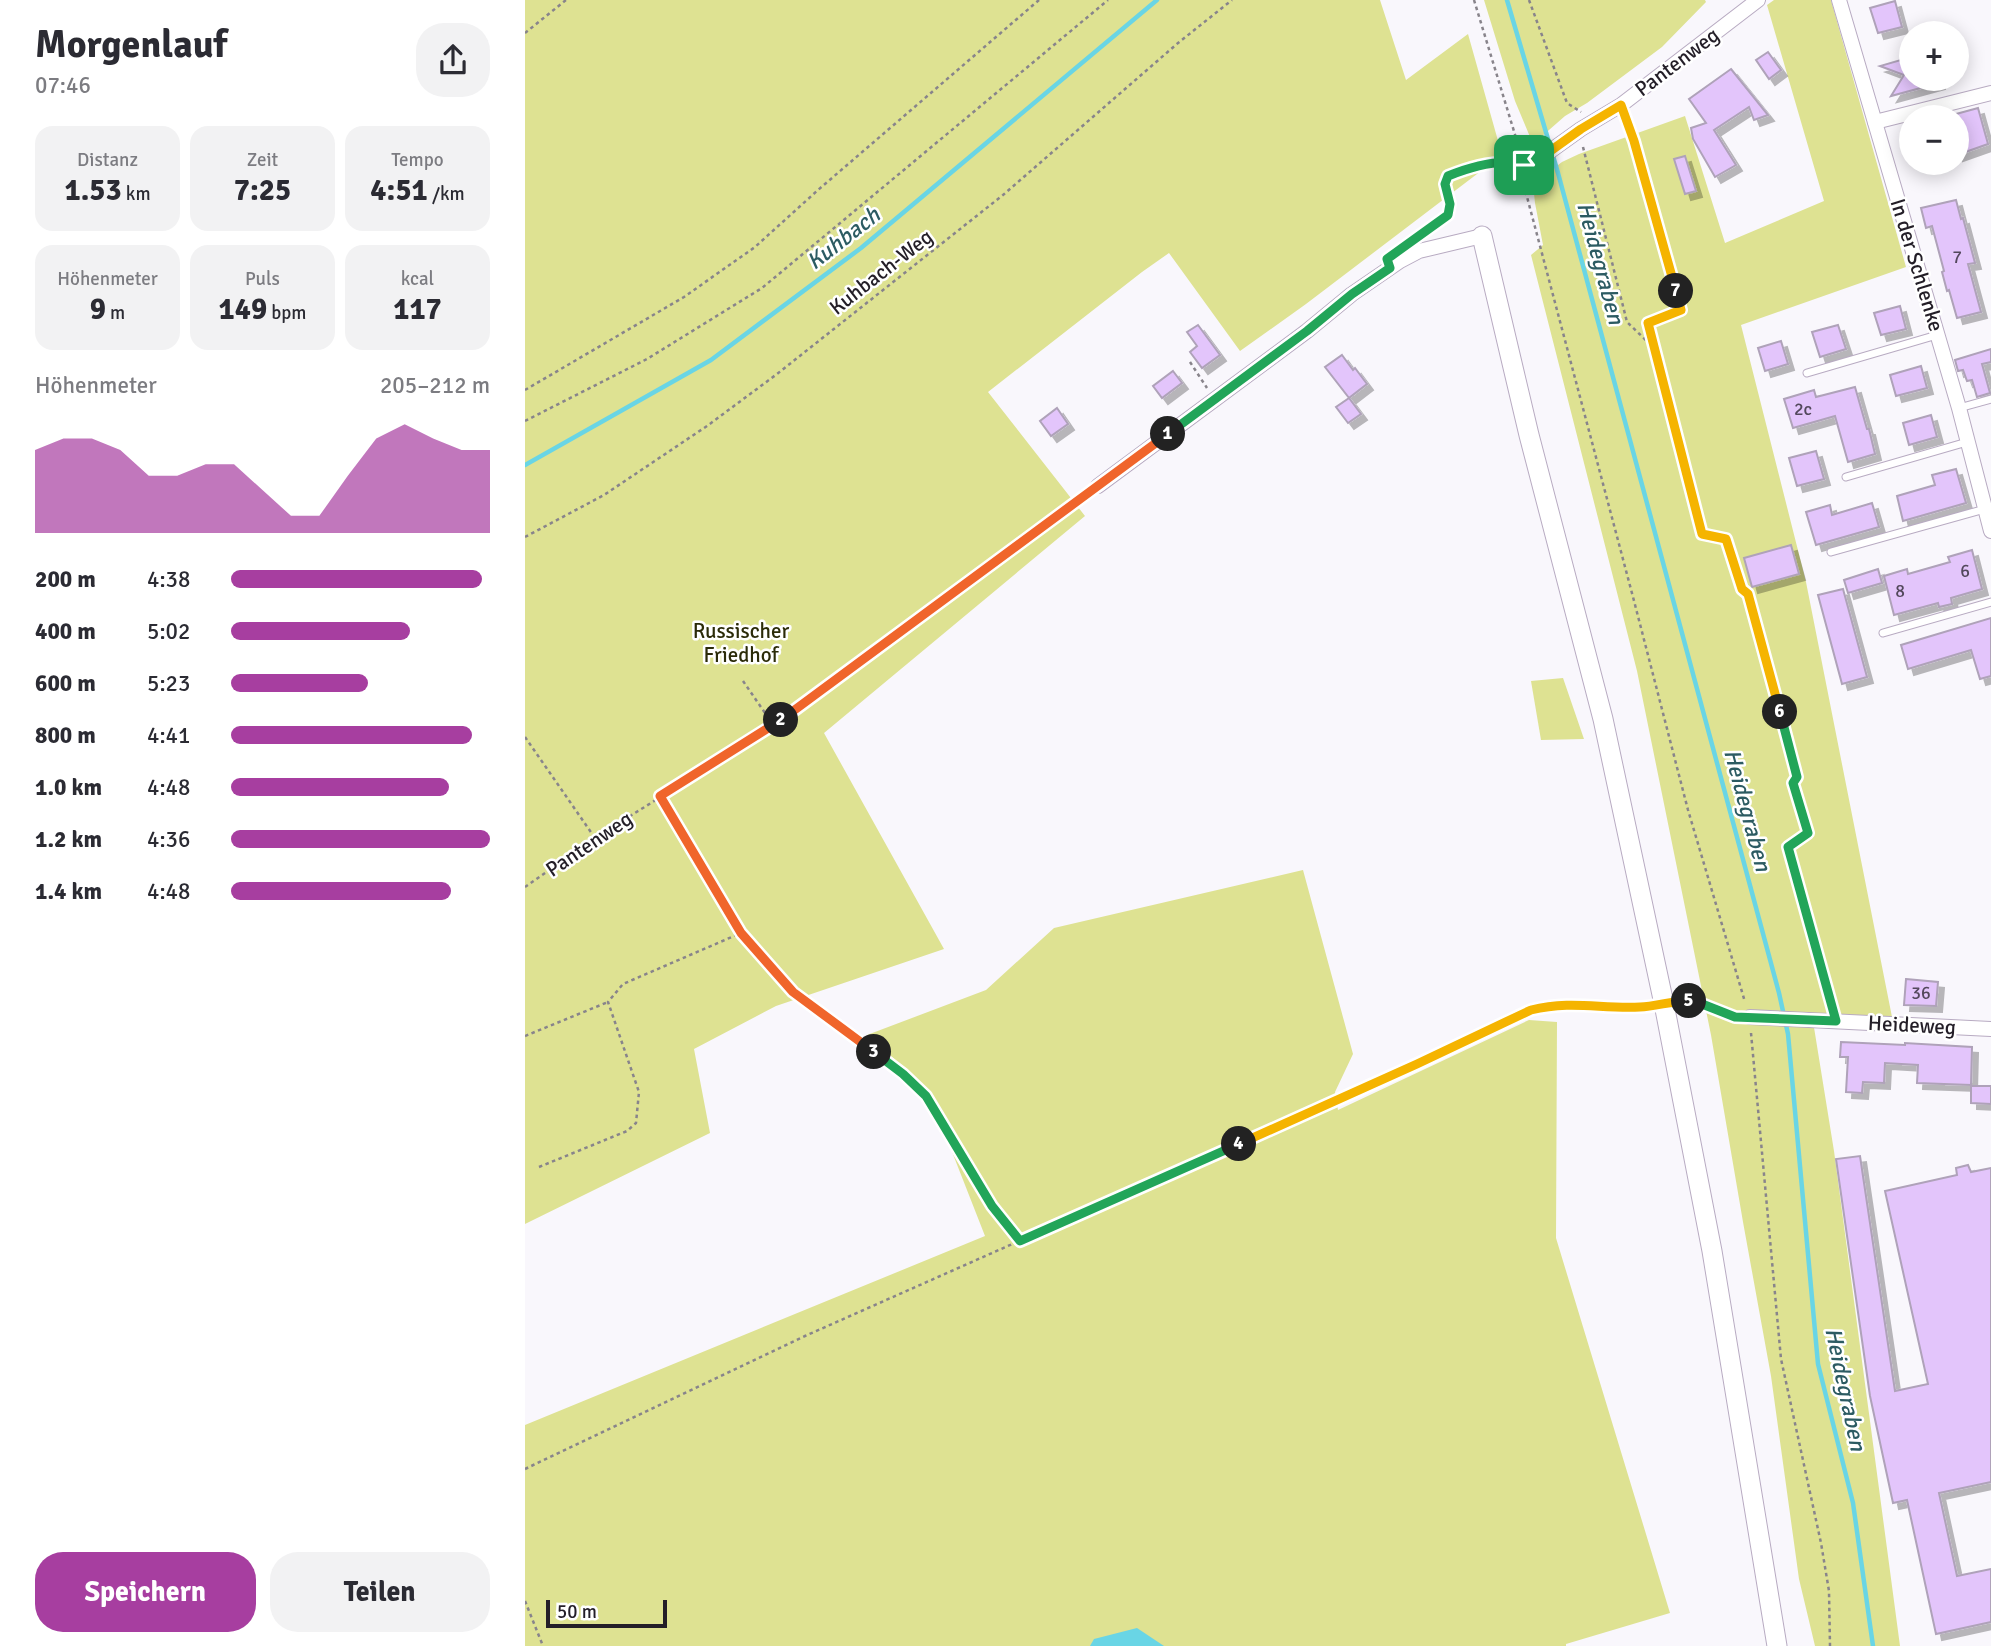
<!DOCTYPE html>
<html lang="de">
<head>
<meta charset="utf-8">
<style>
	body { margin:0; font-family:Signika,sans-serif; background:#f2f2f3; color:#2b2b33; height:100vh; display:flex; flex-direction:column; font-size:26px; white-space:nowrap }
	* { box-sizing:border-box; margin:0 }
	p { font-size:23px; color:#7c7c81 }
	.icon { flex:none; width:38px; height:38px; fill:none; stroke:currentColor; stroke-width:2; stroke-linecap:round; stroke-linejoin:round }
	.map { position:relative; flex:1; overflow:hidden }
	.panel { display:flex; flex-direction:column; background:#fff; width:525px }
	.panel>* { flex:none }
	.buttons { position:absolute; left:1374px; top:21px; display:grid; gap:14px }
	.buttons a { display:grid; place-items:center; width:70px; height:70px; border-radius:50%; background:#fff; box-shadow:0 4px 18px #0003; font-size:35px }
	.scale { position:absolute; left:21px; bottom:18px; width:121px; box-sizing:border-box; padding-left:7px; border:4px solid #231e27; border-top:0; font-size:19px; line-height:24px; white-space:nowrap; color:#231e27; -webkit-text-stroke:5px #fff; paint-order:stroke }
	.pin { position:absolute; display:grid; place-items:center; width:60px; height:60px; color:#fff; margin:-30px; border-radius:14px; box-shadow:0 4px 10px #0006 }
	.km { position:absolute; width:35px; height:35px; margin:-18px; border-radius:50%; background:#222; color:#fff; font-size:19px; line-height:35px; text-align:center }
	.round { display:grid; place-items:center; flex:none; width:74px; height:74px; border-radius:28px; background:#f2f2f3 }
	.summary { display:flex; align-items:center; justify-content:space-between; height:119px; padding:0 35px }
	h1 { font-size:38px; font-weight:800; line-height:52px }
	.metrics { display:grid; grid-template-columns:repeat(3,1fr); gap:10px; height:119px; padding:7px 35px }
	.metrics div { display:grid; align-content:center; border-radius:18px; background:#f2f2f3; text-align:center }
	.metrics b { font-size:30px; font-weight:800 }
	.metrics small { font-size:19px; font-weight:400 }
	.metrics p { font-size:19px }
	.chart { height:196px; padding:14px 35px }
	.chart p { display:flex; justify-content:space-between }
	.chart svg { width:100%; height:126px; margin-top:7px; fill:#a73ea0; opacity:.7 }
	.cta { display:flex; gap:14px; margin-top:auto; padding:14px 35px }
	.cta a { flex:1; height:80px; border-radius:28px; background:#a73ea0; color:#fff; font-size:28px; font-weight:800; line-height:80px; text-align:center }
	.cta a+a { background:#f2f2f3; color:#2b2b33 }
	ul { padding:0 35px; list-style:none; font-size:23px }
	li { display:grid; grid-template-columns:112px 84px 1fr; align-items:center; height:52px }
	li i { height:18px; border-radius:9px; background:#a73ea0 }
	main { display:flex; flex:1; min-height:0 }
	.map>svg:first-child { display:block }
	.green { fill:#dee292 }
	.water { fill:#69d5e5 }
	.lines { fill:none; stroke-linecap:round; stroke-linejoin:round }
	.stream { stroke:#69d5e5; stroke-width:4.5 }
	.building { fill:#e3c5fb; stroke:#afa2b9; stroke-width:2; filter:url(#shadow) }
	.lane-casing { stroke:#b8abc2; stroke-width:9 }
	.street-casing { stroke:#b8abc2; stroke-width:16 }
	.secondary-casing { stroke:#b8abc2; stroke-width:21 }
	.path { stroke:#88848b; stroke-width:2.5; stroke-dasharray:3.5 3.5; stroke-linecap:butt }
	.lane { stroke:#fff; stroke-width:7 }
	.street { stroke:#fff; stroke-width:14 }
	.secondary { stroke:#fff; stroke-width:19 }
	.split-1-casing { stroke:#fff; stroke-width:14 }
	.split-2-casing { stroke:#fff; stroke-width:14 }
	.split-3-casing { stroke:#fff; stroke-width:14 }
	.split-4-casing { stroke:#fff; stroke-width:14 }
	.split-5-casing { stroke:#fff; stroke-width:14 }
	.split-6-casing { stroke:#fff; stroke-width:14 }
	.split-7-casing { stroke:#fff; stroke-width:14 }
	.split-8-casing { stroke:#fff; stroke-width:14 }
	.split-1 { stroke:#22a559; stroke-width:9 }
	.split-2 { stroke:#f0652b; stroke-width:9 }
	.split-3 { stroke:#f0652b; stroke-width:9 }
	.split-4 { stroke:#22a559; stroke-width:9 }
	.split-5 { stroke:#f5b400; stroke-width:9 }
	.split-6 { stroke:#22a559; stroke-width:9 }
	.split-7 { stroke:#f5b400; stroke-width:9 }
	.split-8 { stroke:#f5b400; stroke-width:9 }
	.labels { text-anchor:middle; stroke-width:5; stroke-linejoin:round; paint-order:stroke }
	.number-label { font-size:18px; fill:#53485c }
	.street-label { font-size:21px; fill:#231e27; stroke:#fff }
	.park-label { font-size:21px; fill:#2b2b08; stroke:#fff }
	.water-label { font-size:23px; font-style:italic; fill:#2c5b62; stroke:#fff }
</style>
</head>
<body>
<main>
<section class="panel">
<div class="summary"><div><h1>Morgenlauf</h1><p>07:46</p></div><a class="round"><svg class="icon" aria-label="share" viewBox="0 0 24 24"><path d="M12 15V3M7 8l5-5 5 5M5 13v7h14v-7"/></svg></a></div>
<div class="metrics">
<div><p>Distanz</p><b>1.53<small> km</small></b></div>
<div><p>Zeit</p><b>7:25</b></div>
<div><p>Tempo</p><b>4:51<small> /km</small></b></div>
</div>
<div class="metrics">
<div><p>Höhenmeter</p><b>9<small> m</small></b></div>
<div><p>Puls</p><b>149<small> bpm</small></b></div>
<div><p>kcal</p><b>117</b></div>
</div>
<div class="chart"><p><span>Höhenmeter</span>205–212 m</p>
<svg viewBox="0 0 160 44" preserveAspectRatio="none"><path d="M0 44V15L10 11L20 11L30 15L40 24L50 24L60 20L70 20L80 29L90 38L100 38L110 24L120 11L130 6L140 11L150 15L160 15V44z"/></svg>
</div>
<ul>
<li><b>200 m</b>4:38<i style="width:97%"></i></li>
<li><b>400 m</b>5:02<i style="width:69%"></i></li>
<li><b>600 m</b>5:23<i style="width:53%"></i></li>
<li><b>800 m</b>4:41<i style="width:93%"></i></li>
<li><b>1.0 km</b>4:48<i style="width:84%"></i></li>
<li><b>1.2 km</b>4:36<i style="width:100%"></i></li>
<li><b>1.4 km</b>4:48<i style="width:85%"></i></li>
</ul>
<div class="cta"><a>Speichern</a><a>Teilen</a></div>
</section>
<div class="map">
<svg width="1466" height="1646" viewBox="0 0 1466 1646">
	<defs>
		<filter id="shadow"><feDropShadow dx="6" dy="6" stdDeviation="0" flood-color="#0004"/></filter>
	</defs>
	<rect width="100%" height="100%" fill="#f9f7fc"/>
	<g class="green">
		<path d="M0,0H855L881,80L943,34L977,155L781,304L715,351L644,253L617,272L463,392L560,516L299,733L419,949L251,1006L169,1049L185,1133L0,1224Z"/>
		<path d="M959,0H1180L1181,2L1137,47L1062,103L1040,116L1008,144L990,101Z"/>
		<path d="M1249,0H1306L1381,267L1216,325L1281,582L1367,1017L1287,1015L1309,1151L1375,1646H1290L1274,1579L1246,1376L1218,1222L1186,1035L1112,671L1006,255L1018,245L1010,203L1008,184L1037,162L1054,154L1160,116L1200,243L1299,201L1242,5Z"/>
		<path d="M1038,678L1059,739L1016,740L1006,681Z"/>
		<path d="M778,870L828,1054L810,1092L813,1110L1004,1020L1032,1022L1031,1238L1145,1613L1041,1644V1646H0V1425L460,1236L402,1088L342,1035L461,990L529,928Z"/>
	</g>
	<path class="water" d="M612,1628L639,1646H565L569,1639Z"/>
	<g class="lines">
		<g class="stream">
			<path d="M982,0L1033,173L1254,993L1263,1034L1293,1364L1328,1503L1348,1646"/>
			<path d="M0,465L186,360L336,248L632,0"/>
		</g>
	</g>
	<g class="building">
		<path d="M1370,1L1377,27L1353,33L1345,8Z"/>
		<path d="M1243,52L1256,70L1244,79L1231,60Z"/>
		<path d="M1386,57V79H1413L1414,83L1366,96L1379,75L1355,66Z"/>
		<path d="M1206,69L1243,115L1229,120L1224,107L1189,130L1211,165L1190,177L1168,139L1166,128L1181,123L1164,99Z"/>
		<path d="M1453,108L1463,144L1432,155V140L1437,138L1431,114Z"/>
		<path d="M1160,156L1171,191L1160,194L1149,159Z"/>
		<path d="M1431,200L1436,219L1438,218L1450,263L1443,264L1456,312L1432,318L1424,290L1422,291L1417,272L1419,271L1407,226L1401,228L1396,208Z"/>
		<path d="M1375,306L1381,329L1356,335L1349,313Z"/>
		<path d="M673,325L695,355L677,368L665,352L672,346L662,332Z"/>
		<path d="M1313,325L1321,349L1295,357L1287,332Z"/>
		<path d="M1256,341L1263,364L1240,371L1233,348Z"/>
		<path d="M1466,349V362L1457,364L1465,393L1452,397L1447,380L1442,381L1438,370L1433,371L1430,360Z"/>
		<path d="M817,355L828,370L830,368L842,384L824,398L836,414L823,423L811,407L824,398L800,367Z"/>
		<path d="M1396,366L1402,388L1371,396L1365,375Z"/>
		<path d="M648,371L657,383L637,398L628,386Z"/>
		<path d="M1330,387L1342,429H1344L1350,454L1323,462L1310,416L1268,428L1259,399L1289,390L1291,397Z"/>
		<path d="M532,408L543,424L526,436L515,421Z"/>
		<path d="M1406,415L1412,437L1384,445L1378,423Z"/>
		<path d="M1291,451L1299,479L1272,486L1264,458Z"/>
		<path d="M1431,469L1441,503L1378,521L1372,496L1410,485L1407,475Z"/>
		<path d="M1347,503L1354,527L1291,545L1281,512L1305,505L1307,515Z"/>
		<path d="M1266,545L1274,574L1227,587L1219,558Z"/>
		<path d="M1447,550L1457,589L1426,598L1427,604L1414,607L1413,603L1369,615L1359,576L1382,569L1383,574L1425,562L1423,557Z"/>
		<path d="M1353,569L1357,583L1323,593L1319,580Z"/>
		<path d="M1318,589L1342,677L1317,684L1293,595Z"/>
		<path d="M1466,618V676L1455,679L1446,650L1383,669L1376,645Z"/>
		<path d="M1381,979L1413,982L1411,1006L1379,1005Z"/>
		<path d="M1316,1042L1380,1045V1043L1447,1047L1446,1085L1392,1083L1393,1065L1360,1063L1359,1083L1338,1082L1337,1093L1321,1092L1323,1057H1315Z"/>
		<path d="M1446,1086H1466V1104L1446,1103Z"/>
		<path d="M1335,1156L1370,1391L1403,1384L1360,1191L1432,1175L1431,1168L1443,1165L1446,1172L1466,1168V1482L1414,1493L1432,1576L1466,1569V1622L1411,1634L1382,1500L1368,1503L1345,1396L1311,1159Z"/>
	</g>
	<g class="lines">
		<defs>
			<g id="lane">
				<path d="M1282,373L1412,335"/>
				<path d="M1434,408L1466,399"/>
				<path d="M1321,477L1442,442"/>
				<path d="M1306,552L1460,509"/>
				<path d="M1358,633L1466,602"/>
			</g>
			<g id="street">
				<path d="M1314,0L1434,408L1466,531"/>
				<path d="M1350,122L1466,93"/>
				<path d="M999,165L1010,162L1056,129L1096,105L1233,0"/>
				<path d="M573,486L782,331L827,294L875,261L894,251L957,236"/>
				<path d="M1225,1017L1466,1029"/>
			</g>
			<path id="secondary" d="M957,236L1004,435L1078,719L1139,1004L1187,1251L1252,1646"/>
		</defs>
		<use href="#lane" class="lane-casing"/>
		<use href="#street" class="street-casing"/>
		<use href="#secondary" class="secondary-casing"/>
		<g class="path">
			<path d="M949,0L995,151"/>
			<path d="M1004,0L1042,103L1056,112"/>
			<path d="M0,33L41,0"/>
			<path d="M1101,118L1109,141L1156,310L1123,323L1177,534L1201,539L1217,589L1223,594L1272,777L1268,784L1283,833L1263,847L1307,1006"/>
			<path d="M1058,147L1102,322L1128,347"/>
			<path d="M997,178L1108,597L1163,810L1220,1002"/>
			<path d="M901,232C913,224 928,215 924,198C922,189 920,184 923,176L940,169L985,161"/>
			<path d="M665,362L682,388"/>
			<path d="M0,390L159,297L230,247L293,190L514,0"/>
			<path d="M0,421L122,359L237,288L583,0"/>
			<path d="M0,537L79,495L182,426L252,374L478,195L653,43L707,0"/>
			<path d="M218,681L249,726"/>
			<path d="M0,737L70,838"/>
			<path d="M135,796L216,933L268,992L378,1074L401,1096L467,1206L495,1241"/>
			<path d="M0,887L70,838L249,726L562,494"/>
			<path d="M1155,1001L1173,1002L1212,1017"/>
			<path d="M1226,1033L1256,1359L1296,1543L1304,1591L1305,1646"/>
			<path d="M0,1036L83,1002"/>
			<path d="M14,1167L102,1131L111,1123L114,1092L83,1002L98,984L216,933"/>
			<path d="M0,1469L280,1336L893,1064L1006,1011L1026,1005L1044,1004L1121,1007"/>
			<path d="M0,1601L18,1646"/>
		</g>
		<use href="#lane" class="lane"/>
		<use href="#street" class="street"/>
		<use href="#secondary" class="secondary"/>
	</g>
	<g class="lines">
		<defs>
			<path id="split-1" d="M643,434L782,331L827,294L865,268L862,259L923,215L925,204L920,184L923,176C945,167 975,158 999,165"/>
			<path id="split-2" d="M256,720L643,434"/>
			<path id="split-3" d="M256,720L135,796L216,933L268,992L349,1052"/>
			<path id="split-4" d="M349,1052L378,1074L401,1096L467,1206L495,1241L714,1144"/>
			<path id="split-5" d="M714,1144L892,1064L1006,1010C1047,1000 1075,1009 1115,1007C1131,1007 1148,1000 1164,1001"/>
			<path id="split-6" d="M1164,1001L1172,1002L1210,1017L1311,1021L1263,847L1283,833L1268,783L1272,777L1255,712"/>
			<path id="split-7" d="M1151,291L1156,310L1123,323L1177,534L1201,539L1217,589L1223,594L1255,712"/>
			<path id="split-8" d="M999,165L1010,162L1056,129L1096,105L1109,141L1151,291"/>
		</defs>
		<use href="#split-1" class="split-1-casing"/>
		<use href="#split-2" class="split-2-casing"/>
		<use href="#split-3" class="split-3-casing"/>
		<use href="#split-4" class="split-4-casing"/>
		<use href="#split-5" class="split-5-casing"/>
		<use href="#split-6" class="split-6-casing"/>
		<use href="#split-7" class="split-7-casing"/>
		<use href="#split-8" class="split-8-casing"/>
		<use href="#split-1" class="split-1"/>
		<use href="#split-2" class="split-2"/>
		<use href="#split-3" class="split-3"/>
		<use href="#split-4" class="split-4"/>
		<use href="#split-5" class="split-5"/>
		<use href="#split-6" class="split-6"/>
		<use href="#split-7" class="split-7"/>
		<use href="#split-8" class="split-8"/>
	</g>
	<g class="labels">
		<g class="number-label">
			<text x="1432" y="263">7</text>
			<text x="1278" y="415">2c</text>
			<text x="1440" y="577">6</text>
			<text x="1375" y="597">8</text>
			<text x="1396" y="999">36</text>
		</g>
		<g class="street-label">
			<text transform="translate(1152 62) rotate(-37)" y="7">Pantenweg</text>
			<text transform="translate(1392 265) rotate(73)" y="7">In der Schlenke</text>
			<text transform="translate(356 272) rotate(-38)" y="7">Kuhbach-Weg</text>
			<text transform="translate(64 844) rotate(-34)" y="7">Pantenweg</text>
			<text transform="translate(1387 1025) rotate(3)" y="7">Heideweg</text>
		</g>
		<g class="park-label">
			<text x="216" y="638">Russischer<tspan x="216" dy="24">Friedhof</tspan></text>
		</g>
		<g class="water-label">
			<text transform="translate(318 238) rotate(-38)" y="8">Kuhbach</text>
			<text transform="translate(1076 263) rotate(75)" y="8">Heidegraben</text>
			<text transform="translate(1223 810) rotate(75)" y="8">Heidegraben</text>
			<text transform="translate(1321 1389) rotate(78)" y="8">Heidegraben</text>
		</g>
	</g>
</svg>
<div class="buttons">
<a>+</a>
<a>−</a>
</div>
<div class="scale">50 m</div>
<div class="pin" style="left:999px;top:165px;background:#1e9e55"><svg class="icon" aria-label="arrive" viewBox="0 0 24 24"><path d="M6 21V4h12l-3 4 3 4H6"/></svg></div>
<b class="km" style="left:643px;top:434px">1</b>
<b class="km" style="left:256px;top:720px">2</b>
<b class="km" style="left:349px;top:1052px">3</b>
<b class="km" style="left:714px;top:1144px">4</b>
<b class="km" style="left:1164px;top:1001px">5</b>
<b class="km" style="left:1255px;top:712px">6</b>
<b class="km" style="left:1151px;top:291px">7</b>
</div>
</main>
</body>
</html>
